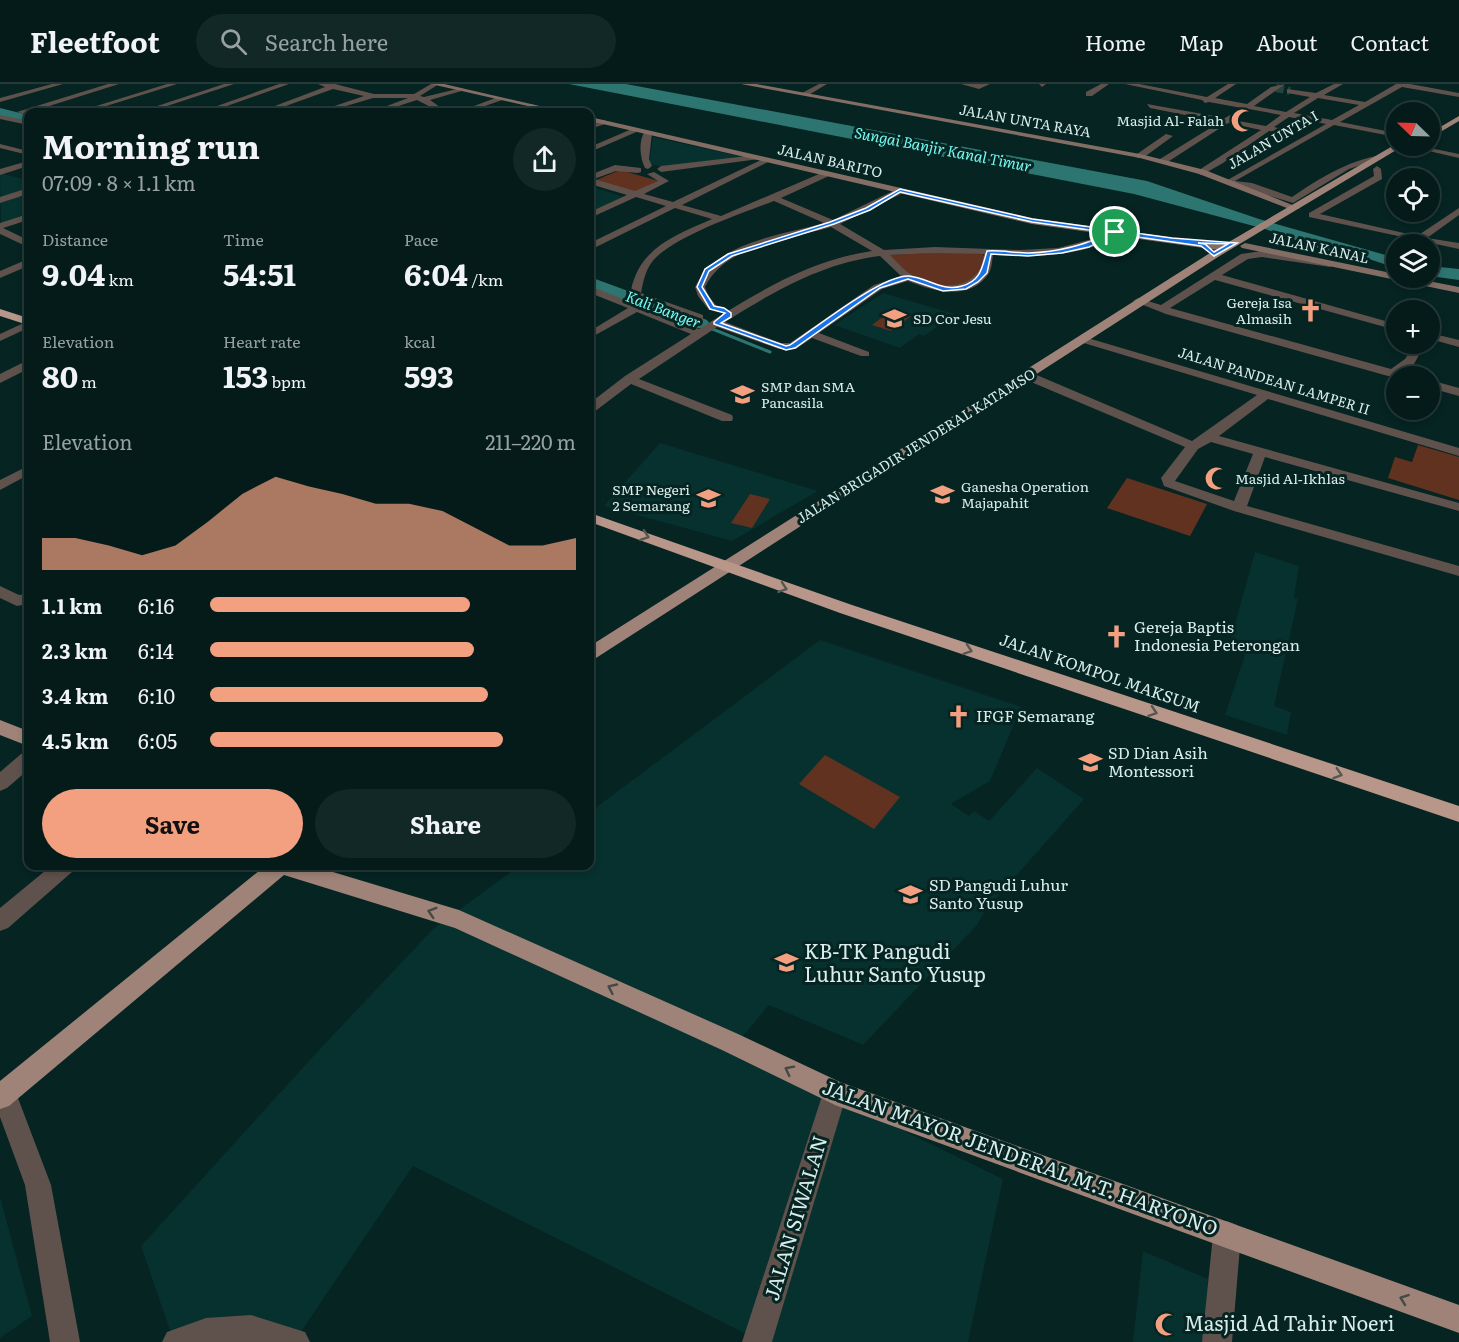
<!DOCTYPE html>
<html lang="en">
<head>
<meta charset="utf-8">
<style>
	body { margin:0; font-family:Literata,serif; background:#122827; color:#f1f3f6; height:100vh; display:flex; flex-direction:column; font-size:22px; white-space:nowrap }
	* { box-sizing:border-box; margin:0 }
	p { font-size:20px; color:#97a1a2 }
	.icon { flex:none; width:33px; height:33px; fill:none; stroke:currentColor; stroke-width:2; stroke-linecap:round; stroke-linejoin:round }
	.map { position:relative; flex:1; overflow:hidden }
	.sheet { position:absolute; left:24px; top:24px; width:570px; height:762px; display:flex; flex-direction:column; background:#041b1a; border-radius:12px; box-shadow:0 3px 9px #0003,0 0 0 2px #253939 }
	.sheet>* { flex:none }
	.needle { width:39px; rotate:293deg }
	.buttons { position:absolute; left:1386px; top:18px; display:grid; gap:12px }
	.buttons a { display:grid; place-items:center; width:54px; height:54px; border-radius:50%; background:#041b1a; box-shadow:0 3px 9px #0003,0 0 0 2px #253939; font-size:30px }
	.pin { position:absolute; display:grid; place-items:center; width:51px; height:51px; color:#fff; margin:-26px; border:3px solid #fff; border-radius:50%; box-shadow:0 2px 6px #0007 }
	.round { display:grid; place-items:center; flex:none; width:63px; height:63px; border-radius:32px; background:#122827 }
	.overview { display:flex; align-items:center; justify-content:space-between; height:102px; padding:0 18px }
	h1 { font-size:33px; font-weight:700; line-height:45px }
	.metrics { display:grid; grid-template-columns:repeat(3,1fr); gap:9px; height:102px; padding:6px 18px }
	.metrics div { display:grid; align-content:center }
	.metrics b { font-size:30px; font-weight:700 }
	.metrics small { font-size:16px; font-weight:400 }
	.metrics p { font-size:16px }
	.chart { height:168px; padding:12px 18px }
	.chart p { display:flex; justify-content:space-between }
	.chart svg { width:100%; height:108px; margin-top:6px; fill:#f2a080; opacity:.7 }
	.cta { display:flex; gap:12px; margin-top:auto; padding:12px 18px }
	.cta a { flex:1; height:69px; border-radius:36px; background:#f2a080; color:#111; font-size:24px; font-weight:700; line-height:69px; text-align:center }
	.cta a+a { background:#122827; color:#f1f3f6 }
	ul { padding:0 18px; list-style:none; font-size:20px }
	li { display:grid; grid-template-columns:96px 72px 1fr; align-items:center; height:45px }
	li i { height:15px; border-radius:8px; background:#f2a080 }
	header { display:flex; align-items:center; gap:36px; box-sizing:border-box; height:84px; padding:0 30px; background:#041b1a; border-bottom:2px solid #253939 }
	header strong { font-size:28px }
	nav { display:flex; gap:33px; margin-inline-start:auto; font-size:21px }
	.search { width:420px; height:54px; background:#122827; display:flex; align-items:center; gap:15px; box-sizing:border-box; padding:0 21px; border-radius:33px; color:#97a1a2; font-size:22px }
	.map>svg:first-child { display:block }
	.built { fill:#07312e }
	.green { fill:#613220 }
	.water { fill:#2d7570 }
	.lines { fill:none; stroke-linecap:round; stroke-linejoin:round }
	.stream-far1 { stroke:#2d7570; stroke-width:2 }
	.stream { stroke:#2d7570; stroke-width:3 }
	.river { fill:#2d7570; fill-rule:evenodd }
	.street-tunnel { stroke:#254240; stroke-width:8; stroke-dasharray:8 4; stroke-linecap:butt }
	.street { fill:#5f514c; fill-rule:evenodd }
	.secondary { fill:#836d65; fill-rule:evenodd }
	.primary { fill:#9f8378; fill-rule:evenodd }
	.highway { fill:#b8968a; fill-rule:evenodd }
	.oneway { stroke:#565751 }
	.oneway2 { stroke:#434a44 }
	.route { fill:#1a73e8; stroke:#fff; stroke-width:1.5; fill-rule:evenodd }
	.labels { text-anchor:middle; stroke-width:6; stroke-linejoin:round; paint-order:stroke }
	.far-street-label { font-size:14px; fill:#d9eeec; stroke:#052422 }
	.far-poi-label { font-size:14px; fill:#d9eeec; stroke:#052422; text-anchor:start }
	.far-water-label { font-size:15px; font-style:italic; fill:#75fbf2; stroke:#052422 }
	.poi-label { font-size:16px; fill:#d9eeec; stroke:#052422; text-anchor:start }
	.street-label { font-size:16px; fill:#d9eeec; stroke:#052422 }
	.near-poi-label { font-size:20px; fill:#d9eeec; stroke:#052422; text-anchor:start }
	.near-street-label { font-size:20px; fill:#d9eeec; stroke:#052422 }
</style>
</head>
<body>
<header>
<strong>Fleetfoot</strong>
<div class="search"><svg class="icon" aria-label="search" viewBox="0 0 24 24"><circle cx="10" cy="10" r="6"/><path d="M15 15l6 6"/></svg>Search here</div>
<nav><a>Home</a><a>Map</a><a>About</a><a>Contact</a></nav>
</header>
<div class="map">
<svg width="1459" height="1258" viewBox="0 0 1459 1258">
	<rect width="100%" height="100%" fill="#052422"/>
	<g class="built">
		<path d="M653,53L747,74L665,83L649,80Z"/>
		<path d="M0,89L28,96V105L13,110L28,116V132L1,141Z"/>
		<path d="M590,102L627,114L590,130Z"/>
		<path d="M883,209L955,230L924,252L919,250L900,264L834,241Z"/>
		<path d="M660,359L818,407L732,457L604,422Z"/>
		<path d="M1255,468L1299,482L1294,514L1298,515L1274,622L1291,628L1287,651L1225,631L1245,571L1228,565Z"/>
		<path d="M820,556L1021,623L990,697L951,720L969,732L974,727L989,737L1037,684L1084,715L985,827L977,841L863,961L769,921L733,964L1003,1095L968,1258H762L413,1082L294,1258H174L141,1162L318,967L433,845L519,782H590V728Z"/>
		<path d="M0,1113L32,1232L0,1254Z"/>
		<path d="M1143,1167L1208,1195L1204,1258H1133Z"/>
	</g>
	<g class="green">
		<path d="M620,86L659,97L634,109L594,97Z"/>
		<path d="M950,168L983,170C983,174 983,180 981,184C971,211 928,203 910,190C903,185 896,177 889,171Z"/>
		<path d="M892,226L911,232L891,247L872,241Z"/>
		<path d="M1418,361L1459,373V416L1388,394L1395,373L1412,378Z"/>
		<path d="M1127,394L1207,420L1190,452L1107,424Z"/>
		<path d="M750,410L770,415L752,444L731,439Z"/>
		<path d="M825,671L900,713L874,745L799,700Z"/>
	</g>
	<g class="water">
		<path d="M569,0H626L1147,97L1259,135L1396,174V184L1372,176L1318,164L1265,145L1134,110Z"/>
		<path d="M1430,182L1459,185V196L1430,192Z"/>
	</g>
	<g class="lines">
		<path class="stream-far1" d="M701,240L709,243"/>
		<path class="stream" d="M705,242L770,268"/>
		<g class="river">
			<path d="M0,24L28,31V37L0,32Z"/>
			<path d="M590,193L707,236L710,240L707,244H695L590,204Z"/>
		</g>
		<path class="street-tunnel" d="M1276,4L1290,7"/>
		<g class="street">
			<path d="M52,0H63L0,18V14Z"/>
			<path d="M108,0H119L24,30L17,28Z"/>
			<path d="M167,0H177L87,28H77Z"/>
			<path d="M224,0H234L149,28H139Z"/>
			<path d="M279,0H289L210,28H200Z"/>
			<path d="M318,0H335L374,10H414L431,0H439L420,12L424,13L461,4L465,6L430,16L447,28H440L417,16L380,28H371L408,14H373L326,28H317L364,12L333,5L269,28H259L325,3Z"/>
			<path d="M819,0H827L807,12L800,10Z"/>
			<path d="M961,0H990L979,5Z"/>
			<path d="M1039,0H1046L1042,3Z"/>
			<path d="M1101,0H1109L1092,12H1086V8Z"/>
			<path d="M1125,0H1139L1207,13L1228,0H1236L1215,14L1247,20L1271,3L1285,0L1254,22L1286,28L1310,13L1287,9V5L1316,9L1334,0H1343L1324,11L1365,18L1396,0H1410L1459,9V13L1402,3L1340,38L1396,49V53L1334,41L1235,97L1252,99L1292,113C1320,94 1347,77 1381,71L1385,73L1349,85L1293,119L1224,98L1326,40L1289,33L1274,43L1278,44V48L1269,47L1223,79L1202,91L1199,90V86L1261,46L1228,39L1166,79H1160V75L1220,38L1150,24L1147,20L1225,34L1242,24L1209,18L1205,19L1202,16ZM1318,14L1359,21L1332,36L1294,29ZM1249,25L1281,31L1266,42L1233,36Z"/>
			<path d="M498,13L505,15L468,28H458Z"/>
			<path d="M531,20L538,22L524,28H514Z"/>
			<path d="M0,31L28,37V41L0,35Z"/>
			<path d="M602,36H605V40L590,45V40Z"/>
			<path d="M634,44L641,46L590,68V63Z"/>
			<path d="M645,47L652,49L649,75L652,82L648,85L645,84C640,74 638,57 645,47Z"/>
			<path d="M1166,50L1173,52L1143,74H1137V70Z"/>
			<path d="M0,60L28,67V71L0,64Z"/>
			<path d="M1407,62H1420L1459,70V74Z"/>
			<path d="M756,71L760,73L759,75L661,88L657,85L661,82Z"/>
			<path d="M765,74L769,76L768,78L682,121L721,132L826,87L829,88V92L781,114L833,136L897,105H903V109L840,140L884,166L935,163L1020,166L1058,164L1092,155L1115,145L1120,148C1090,174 1031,173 993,171C992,176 992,184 989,189C971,218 932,207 908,197L882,205L819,249L869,268V272H861L812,254L796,265H779L717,243L639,295L732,331L733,334L732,337H722L631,300L594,328L590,329V319L625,292L691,250L637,228L590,254V247L628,224L590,209V202L699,245C753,211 808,176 872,167L831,143C790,155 726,160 705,203L708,211L718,224L717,226H709L698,212L695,203C718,157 779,152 824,139L774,117C743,129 671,153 652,178C645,187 643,199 641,209L703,231V235L699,236L625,209L631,206C640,163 676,151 712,135L675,124L590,166V159L666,122L636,113L590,134V128L627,111L590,100V91L615,81L641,84V88L638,89L616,87L594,95L635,107L658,97L647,90L654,88L669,97L644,110L673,118ZM935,169L984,170C982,176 982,184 978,188C962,208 932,203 912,191C904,186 897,178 890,171ZM880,172L901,192L874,201L790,259H781L725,238C773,208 822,179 880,172Z"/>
			<path d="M28,77V82L0,91V85Z"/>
			<path d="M1377,82L1381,85L1382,95L1320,130L1417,152L1459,124V131L1427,154L1459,159V165L1309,133V129L1374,92L1373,85Z"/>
			<path d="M28,104V110L0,119V113Z"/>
			<path d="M28,130V136L3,144L28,156V163L0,150V139Z"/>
			<path d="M1262,167L1330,177L1335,180L1330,183L1262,173L1248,175L1222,191L1396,240V246L1215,196L1170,224L1391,285L1405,275L1415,260H1425L1414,280L1402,288L1408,289L1410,292H1388L1166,230L1133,217L1138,214L1161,221L1241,170Z"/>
			<path d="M28,175V182L0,194V187Z"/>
			<path d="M28,237V244L0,257V250Z"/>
			<path d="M1430,249L1459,256V263L1430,255Z"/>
			<path d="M1081,252L1459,364V372L1268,315L1219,352L1459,419V427L1265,373L1247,422L1459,482V492L1234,427L1164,402L1161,394L1185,363L1024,295V289H1032L1192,357L1257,311L1077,257L1075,255ZM1211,358L1253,370L1234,417L1175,397L1198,365Z"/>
			<path d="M24,278H28V285L0,299V290Z"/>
			<path d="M1430,296L1459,304V312L1430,304Z"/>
			<path d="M28,382V391L0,406V396Z"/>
			<path d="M0,502L19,511L28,510V520L17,522L0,514Z"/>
			<path d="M28,668V686L7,704L0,707V688L21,670Z"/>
			<path d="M51,782H75L72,788L8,844L0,847V824Z"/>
			<path d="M835,997L844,1000L847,1009L772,1258H742L823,1009L826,1000Z"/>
			<path d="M4,998L13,1001L51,1101L80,1258H50L25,1101L0,1033V999Z"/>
			<path d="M1227,1137L1237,1141L1241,1151L1232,1258H1202L1213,1151L1217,1141Z"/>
			<path d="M251,1231L305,1248L310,1258H162L167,1248L206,1234Z"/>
		</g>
		<g class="secondary">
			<path d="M431,0H444L566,28H554Z"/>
			<path d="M741,0H756L1140,70L1205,86L1300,124L1292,126L1199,90L1140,74Z"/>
			<path d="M590,33L1032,134L1225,161L1230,164L1225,167L1032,140L590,37Z"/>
			<path d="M1245,159L1396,190V194H1413L1459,203V209L1242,164L1240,162Z"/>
		</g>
		<g class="primary">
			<path d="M1459,32V37L1430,54V49Z"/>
			<path d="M1396,60L1403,62L1218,173L596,574L590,576V562L1210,169Z"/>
			<path d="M0,636L28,647V662L0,651Z"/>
			<path d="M265,782H313L459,826L738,950L840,998L1459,1221V1249L835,1021L722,966L455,844L284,791L9,1022L0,1025V997Z"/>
		</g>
		<g class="highway">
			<path d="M0,225L28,234V241L0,232Z"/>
			<path d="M590,429L852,521L1459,722V738L840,529L590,438Z"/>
		</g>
	</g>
	<defs><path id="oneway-chevron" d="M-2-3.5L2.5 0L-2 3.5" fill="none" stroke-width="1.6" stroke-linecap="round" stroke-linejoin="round" transform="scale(1.5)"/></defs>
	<g class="oneway">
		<use href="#oneway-chevron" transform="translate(645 452) rotate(19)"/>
		<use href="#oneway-chevron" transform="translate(783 504) rotate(19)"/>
		<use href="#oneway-chevron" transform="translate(968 566) rotate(19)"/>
		<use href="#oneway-chevron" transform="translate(1153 628) rotate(19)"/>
		<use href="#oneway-chevron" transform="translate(1338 690) rotate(18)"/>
	</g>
	<g class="oneway2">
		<use href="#oneway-chevron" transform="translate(432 828) rotate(-162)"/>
		<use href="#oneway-chevron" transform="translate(612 904) rotate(-155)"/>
		<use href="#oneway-chevron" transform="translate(789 986) rotate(-153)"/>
		<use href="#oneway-chevron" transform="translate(1404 1215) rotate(-160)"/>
	</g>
	<path class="route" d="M900,105L1032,135L1172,154L1237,159L1214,172L1201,162L1116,150L1089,163L1062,169L1028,172L991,170L987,189L978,198L966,205L943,207L908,195L880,204L795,264L786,266L714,240V238L725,229L710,225L697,203L705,185L728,170L830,138L866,124ZM900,108L1032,138L1110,149C1083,162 1059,168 1029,169C1015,169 1001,166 987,167C982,183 981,197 962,202C942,208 928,194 909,192C883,190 814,245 790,261L786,262L721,239L731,233V229L724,224L714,222L702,203L709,187L732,172L834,140L870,126ZM1198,159L1228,160L1214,168L1205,160Z"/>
	<defs>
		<symbol id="mosque-bare" viewBox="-9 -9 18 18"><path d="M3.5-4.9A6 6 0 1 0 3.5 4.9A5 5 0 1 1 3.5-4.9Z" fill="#f2a080" stroke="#052422" stroke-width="2.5" paint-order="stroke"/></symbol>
		<symbol id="church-bare" viewBox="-9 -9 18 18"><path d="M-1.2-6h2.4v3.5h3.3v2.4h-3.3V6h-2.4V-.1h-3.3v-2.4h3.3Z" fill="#f2a080" stroke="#052422" stroke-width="2.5" paint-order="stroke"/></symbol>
		<symbol id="school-bare" viewBox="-9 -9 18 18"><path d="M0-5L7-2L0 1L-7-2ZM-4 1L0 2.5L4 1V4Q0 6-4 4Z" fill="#f2a080" stroke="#052422" stroke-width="2.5" paint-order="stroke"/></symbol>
	</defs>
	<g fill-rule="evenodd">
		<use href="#mosque-bare" x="1226" y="20" width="33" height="33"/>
		<use href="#church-bare" x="1294" y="210" width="33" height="33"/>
		<use href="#school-bare" x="878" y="218" width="33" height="33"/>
		<use href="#school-bare" x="726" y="294" width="33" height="33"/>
		<use href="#mosque-bare" x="1200" y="378" width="33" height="33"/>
		<use href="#school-bare" x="926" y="394" width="33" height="33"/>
		<use href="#school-bare" x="692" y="398" width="33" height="33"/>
		<use href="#church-bare" x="1100" y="536" width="33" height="33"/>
		<use href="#church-bare" x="942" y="616" width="33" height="33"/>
		<use href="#school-bare" x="1074" y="662" width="33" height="33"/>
		<use href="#school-bare" x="894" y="794" width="33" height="33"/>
		<use href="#school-bare" x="770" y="862" width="33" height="33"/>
		<use href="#mosque-bare" x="1150" y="1224" width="33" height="33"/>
	</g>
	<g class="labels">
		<g class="far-street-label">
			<text transform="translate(1025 37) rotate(10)" y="5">JALAN UNTA RAYA</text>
			<text transform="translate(1273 56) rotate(-30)" y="5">JALAN UNTA I</text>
			<text transform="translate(830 77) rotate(13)" y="5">JALAN BARITO</text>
			<text transform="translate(1319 164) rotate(12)" y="5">JALAN KANAL</text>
			<text transform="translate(1274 297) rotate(17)" y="5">JALAN PANDEAN LAMPER II</text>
			<text transform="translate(916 362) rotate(-32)" y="5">JALAN BRIGADIR JENDERAL KATAMSO</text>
		</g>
		<g class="far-poi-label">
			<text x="1224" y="42" text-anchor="end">Masjid Al- Falah</text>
			<text x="1292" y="224" text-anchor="end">Gereja Isa<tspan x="1292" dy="16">Almasih</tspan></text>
			<text x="913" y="240">SD Cor Jesu</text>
			<text x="761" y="308">SMP dan SMA<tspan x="761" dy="16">Pancasila</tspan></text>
			<text x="1235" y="400">Masjid Al-Ikhlas</text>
			<text x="961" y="408">Ganesha Operation<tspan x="961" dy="16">Majapahit</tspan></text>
			<text x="690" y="411" text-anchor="end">SMP Negeri<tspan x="690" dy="16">2 Semarang</tspan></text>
		</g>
		<g class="far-water-label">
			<text transform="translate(943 66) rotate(11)" y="5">Sungai Banjir Kanal Timur</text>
			<text transform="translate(663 226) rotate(21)" y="5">Kali Banger</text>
		</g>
		<g class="poi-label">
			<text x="1134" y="549">Gereja Baptis<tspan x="1134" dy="18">Indonesia Peterongan</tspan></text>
			<text x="976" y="638">IFGF Semarang</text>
			<text x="1108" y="675">SD Dian Asih<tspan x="1108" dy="18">Montessori</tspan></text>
			<text x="929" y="807">SD Pangudi Luhur<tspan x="929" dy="18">Santo Yusup</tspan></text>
		</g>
		<g class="street-label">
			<text transform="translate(1100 589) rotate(19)" y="6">JALAN KOMPOL MAKSUM</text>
		</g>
		<g class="near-poi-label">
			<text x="804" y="875">KB-TK Pangudi<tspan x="804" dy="23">Luhur Santo Yusup</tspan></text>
			<text x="1184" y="1247">Masjid Ad Tahir Noeri</text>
		</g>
		<g class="near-street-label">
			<text transform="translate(1020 1074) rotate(20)" y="7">JALAN MAYOR JENDERAL M.T. HARYONO</text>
			<text transform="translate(796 1134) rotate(-73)" y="7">JALAN SIWALAN</text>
		</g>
	</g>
</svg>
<div class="buttons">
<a><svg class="needle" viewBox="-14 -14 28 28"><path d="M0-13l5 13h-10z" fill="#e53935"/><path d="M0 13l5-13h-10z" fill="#97a1a2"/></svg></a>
<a><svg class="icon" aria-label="locate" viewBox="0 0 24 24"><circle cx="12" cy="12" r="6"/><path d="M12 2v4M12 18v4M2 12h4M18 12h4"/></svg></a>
<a><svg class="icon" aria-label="layers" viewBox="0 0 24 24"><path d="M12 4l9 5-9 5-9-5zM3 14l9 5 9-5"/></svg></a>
<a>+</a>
<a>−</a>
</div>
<div class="pin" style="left:1115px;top:148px;background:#1e9e55"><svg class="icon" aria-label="arrive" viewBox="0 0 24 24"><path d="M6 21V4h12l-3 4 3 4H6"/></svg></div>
<section class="sheet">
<div class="overview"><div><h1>Morning run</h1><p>07:09 · 8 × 1.1 km</p></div><a class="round"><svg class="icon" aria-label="share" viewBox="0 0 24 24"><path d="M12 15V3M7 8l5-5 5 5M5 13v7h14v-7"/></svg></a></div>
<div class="metrics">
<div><p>Distance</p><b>9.04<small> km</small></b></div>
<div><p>Time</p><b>54:51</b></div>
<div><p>Pace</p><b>6:04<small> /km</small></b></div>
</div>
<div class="metrics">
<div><p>Elevation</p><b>80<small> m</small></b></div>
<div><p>Heart rate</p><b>153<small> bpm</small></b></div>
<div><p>kcal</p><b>593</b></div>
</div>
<div class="chart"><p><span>Elevation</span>211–220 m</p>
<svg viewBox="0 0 160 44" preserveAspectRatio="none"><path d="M0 44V31L10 31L20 34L30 38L40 34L50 24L60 13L70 6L80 10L90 13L100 17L110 17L120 20L130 27L140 34L150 34L160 31V44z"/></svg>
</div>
<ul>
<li><b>1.1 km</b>6:16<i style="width:71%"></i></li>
<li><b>2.3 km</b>6:14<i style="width:72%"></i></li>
<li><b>3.4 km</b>6:10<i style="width:76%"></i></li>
<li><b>4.5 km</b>6:05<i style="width:80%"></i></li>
</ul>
<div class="cta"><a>Save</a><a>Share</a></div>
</section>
</div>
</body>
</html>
